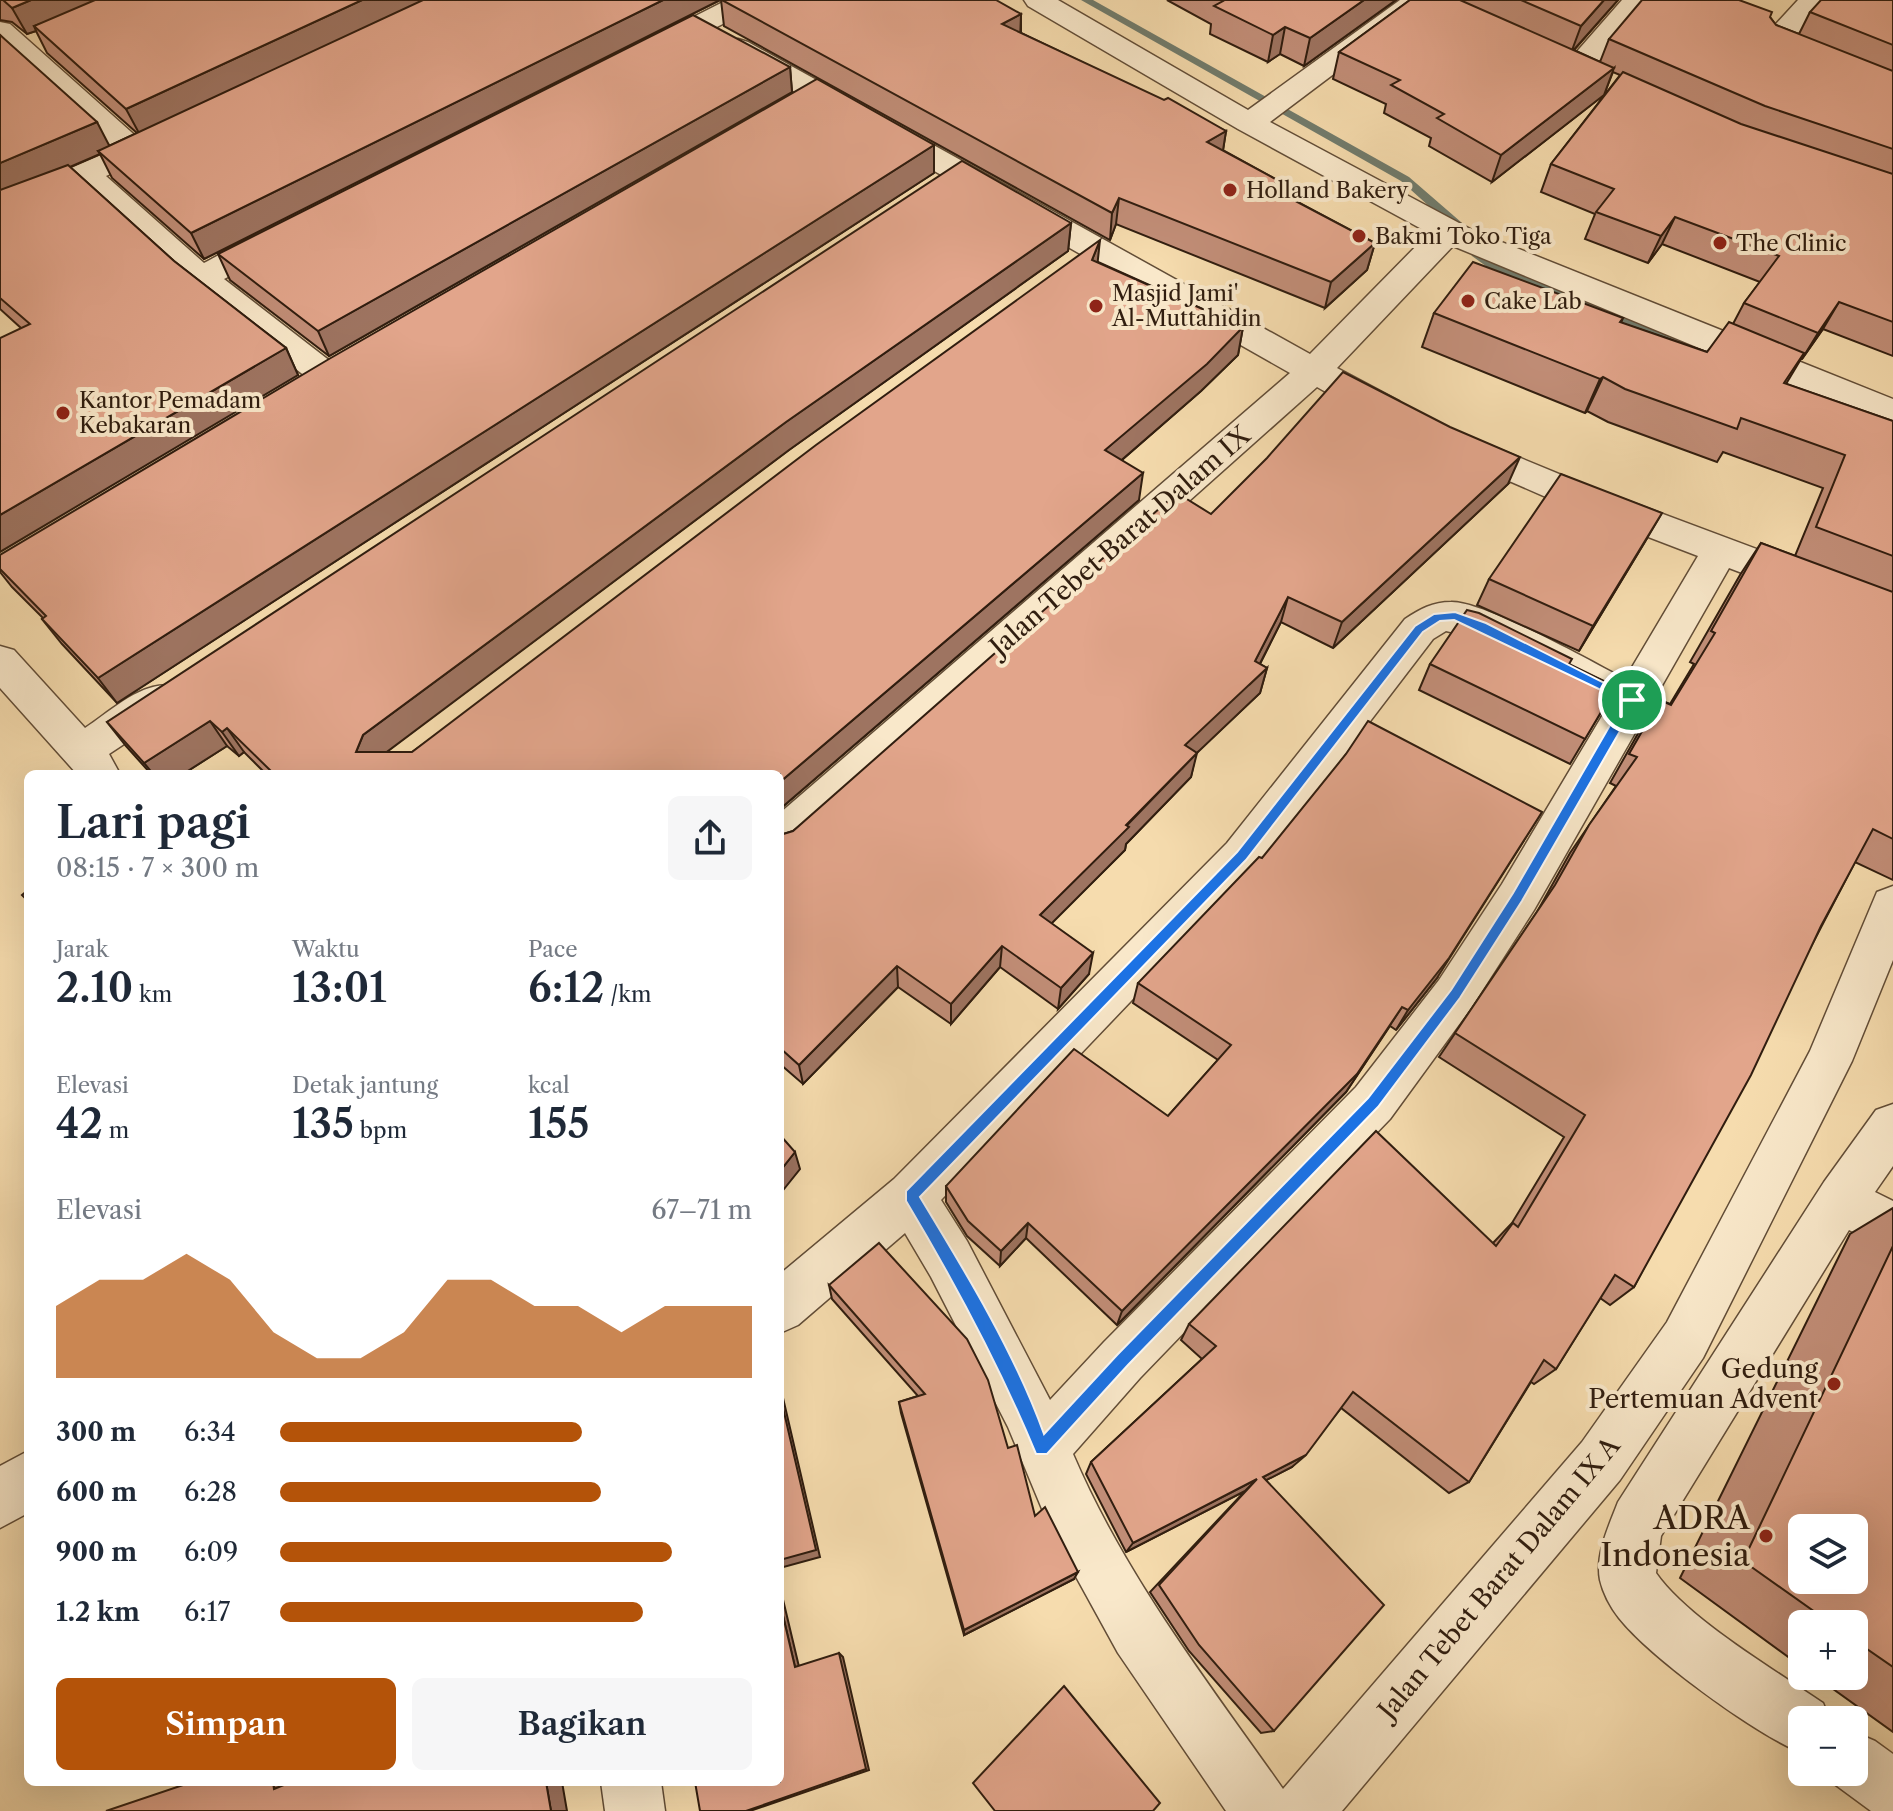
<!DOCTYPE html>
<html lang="id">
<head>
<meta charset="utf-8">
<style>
	body { margin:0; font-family:"Libre Caslon Text",serif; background:#f6f6f7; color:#1f2937; height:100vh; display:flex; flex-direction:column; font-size:30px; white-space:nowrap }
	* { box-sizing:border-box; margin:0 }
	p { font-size:26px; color:#747a83 }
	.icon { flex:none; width:44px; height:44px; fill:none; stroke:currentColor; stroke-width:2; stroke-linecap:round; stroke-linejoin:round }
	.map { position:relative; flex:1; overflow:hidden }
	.panel { position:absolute; left:24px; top:770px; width:760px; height:1016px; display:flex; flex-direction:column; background:#fff; border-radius:12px; box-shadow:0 8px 32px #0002 }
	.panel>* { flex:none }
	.fabs { position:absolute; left:1788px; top:1514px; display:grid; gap:16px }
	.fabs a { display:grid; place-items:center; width:80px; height:80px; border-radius:12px; background:#fff; box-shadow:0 8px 32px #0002; font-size:40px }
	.pin { position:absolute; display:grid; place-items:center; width:68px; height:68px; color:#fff; margin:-34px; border:4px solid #fff; border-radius:50%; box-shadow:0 2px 8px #0007 }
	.round { display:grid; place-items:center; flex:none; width:84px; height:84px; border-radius:12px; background:#f6f6f7 }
	.head { display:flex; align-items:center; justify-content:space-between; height:136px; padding:0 32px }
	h1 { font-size:44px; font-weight:600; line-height:60px }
	.metrics { display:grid; grid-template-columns:repeat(3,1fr); gap:12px; height:136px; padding:8px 32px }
	.metrics div { display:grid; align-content:center }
	.metrics b { font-size:40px; font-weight:600 }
	.metrics small { font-size:22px; font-weight:400 }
	.metrics p { font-size:22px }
	.chart { height:224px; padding:16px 32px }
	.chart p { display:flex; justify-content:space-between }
	.chart svg { width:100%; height:144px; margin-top:8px; fill:#b45309; opacity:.7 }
	.primary-button { display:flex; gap:16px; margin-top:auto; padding:16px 32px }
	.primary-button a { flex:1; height:92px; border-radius:12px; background:#b45309; color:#fff; font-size:32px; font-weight:600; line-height:92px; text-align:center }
	.primary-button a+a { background:#f6f6f7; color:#1f2937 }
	ul { padding:0 32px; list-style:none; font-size:26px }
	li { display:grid; grid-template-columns:128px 96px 1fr; align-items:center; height:60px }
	li i { height:20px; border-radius:10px; background:#b45309 }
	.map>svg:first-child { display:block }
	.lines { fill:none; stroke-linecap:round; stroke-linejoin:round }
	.stream { fill:#717c6d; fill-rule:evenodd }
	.minor-casing { stroke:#624d37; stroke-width:3 }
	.minor { fill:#f9e8ca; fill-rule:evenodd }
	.wall { fill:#c28e78; stroke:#301d0f; stroke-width:2 }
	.shaded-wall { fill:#9e7461; stroke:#301d0f; stroke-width:2 }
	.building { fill:#e2a58b; stroke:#301d0f; stroke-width:2; fill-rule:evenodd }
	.route { fill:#1a73e8; stroke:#fff; stroke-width:2; fill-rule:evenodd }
	.poi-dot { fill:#8f2418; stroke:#f9e8ca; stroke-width:3 }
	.labels { text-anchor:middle; stroke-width:8; stroke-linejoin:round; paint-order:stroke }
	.far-poi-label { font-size:22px; fill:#301d0f; stroke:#f9e8ca; text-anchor:start }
	.street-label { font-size:26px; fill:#301d0f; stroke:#f9e8ca }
	.poi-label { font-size:26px; fill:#301d0f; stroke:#f9e8ca; text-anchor:end }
	.near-poi-label { font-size:32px; fill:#301d0f; stroke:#f9e8ca; text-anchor:end }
</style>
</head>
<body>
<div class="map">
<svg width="1893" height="1811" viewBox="0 0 1893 1811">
	<rect width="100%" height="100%" fill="#f6dcae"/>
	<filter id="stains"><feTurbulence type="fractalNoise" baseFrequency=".0025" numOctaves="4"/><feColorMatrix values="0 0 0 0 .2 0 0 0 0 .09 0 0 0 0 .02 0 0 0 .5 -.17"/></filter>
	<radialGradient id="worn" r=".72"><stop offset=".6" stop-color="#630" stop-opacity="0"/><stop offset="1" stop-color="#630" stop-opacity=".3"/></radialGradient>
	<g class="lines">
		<path class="stream" d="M1081,0H1093L1409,177L1469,229L1481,251L1498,263L1702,350L1700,353H1692L1490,269L1472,256L1460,234L1401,181Z"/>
		<defs>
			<g id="minor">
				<path d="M727,0H762L758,6L664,54L654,57L644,54L640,48L644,42Z"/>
				<path d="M1024,0H1058L1248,110L1400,0H1432L1270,122L1474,231L1893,399V424L1798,389L1453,246L1337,368L1399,401L1404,409L1399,417C1372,425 1341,400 1317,387L795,852L780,857V813L1290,373L728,54L724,48L728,42L738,39L748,42L1310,354L1429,233L1238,129L1028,6Z"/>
				<path d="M1622,0H1651L1586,76L1576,79L1566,76L1562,70L1566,64Z"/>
				<path d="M1798,0H1827L1792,40L1893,82V101L1764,49L1760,43L1764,37Z"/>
				<path d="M0,22L10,24L139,139L159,132L170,135L174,141L170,147L106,176L204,263C228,251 261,226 287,233L292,240L287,247L224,279L339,368L344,376L339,384L327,388L315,384L189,285L82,187L0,221V199L115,149L0,45Z"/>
				<path d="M1460,433L1588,486L1893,600V630L1729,568L1534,910L1471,1008L1390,1119L1140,1378L1073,1454C1125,1576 1207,1681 1283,1789L1582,1442L1667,1322L1810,1051L1877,892L1893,886V960L1852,1061L1703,1358L1620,1480L1342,1811H1226L1118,1653L1052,1533L1008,1427L931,1277L905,1233L798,1325L780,1333V1274L894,1179L1227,843L1405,619C1420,609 1433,602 1451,602C1484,601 1590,661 1625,679L1698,556L1562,504L1447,454L1442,445L1447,436ZM1446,631L1468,636L1608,706L1502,884L1439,980L1356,1087L1104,1342L1050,1400L967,1241L941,1200L1257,869L1433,639Z"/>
				<path d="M0,646L14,650L85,728C111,711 146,677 177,687L183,698L177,709L109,754L120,774H77L0,688Z"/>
				<path d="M1893,1104V1166L1875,1192L1893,1201V1252L1849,1230L1661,1536L1656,1573C1688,1619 1775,1670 1823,1703L1830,1720H1802V1753C1755,1734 1651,1658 1619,1618C1611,1608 1603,1593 1600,1580C1595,1554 1609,1526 1618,1502L1824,1182L1876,1110Z"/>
				<path d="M28,1451V1513L0,1528V1466Z"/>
				<path d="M1854,1732L1875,1741L1893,1754V1811H1871L1833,1783L1828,1772H1854Z"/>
				<path d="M601,1782H661L665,1811H605Z"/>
			</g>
		</defs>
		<use href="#minor" class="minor-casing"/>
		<use href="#minor" class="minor"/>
	</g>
	<g class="wall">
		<path d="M0,0H720L204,259L112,178L100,154L70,167L174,261L286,348L298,375L21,328L0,309V35L109,146L137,133L47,53L36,31L27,34L12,22L0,20Z"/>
		<path d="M721,0L1021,14V33L1226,131L1223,150L1279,181L1277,191L1375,243L1367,270L1325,308L1116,224L1110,240L724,26Z"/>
		<path d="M1167,0H1396L1304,66L1280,54L1268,62L1210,34L1211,24Z"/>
		<path d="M1410,0H1618L1574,50L1600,62L1609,39L1770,17L1776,25L1799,34L1810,12L1893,0V356L1823,329L1802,359H1801L1786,384L1893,421V880L1855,862L1634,1287L1610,1305L1600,1298L1556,1369L1534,1384L1531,1382L1469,1482L1449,1493L1341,1408L1292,1467L1266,1480L1274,1731L1261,1733L1189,1651L1150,1592L1245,1491L1126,1552L1086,1474L1091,1462L1202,1359L1181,1340L1189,1324L1493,1243L1512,1223L1564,1137L1439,1057L1537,912L1570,853L1616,786L1610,783L1640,730L1660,700L1670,704L1694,664L1690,662L1740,575L1761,543L1795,556L1823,488L1723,452L1717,462L1608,422L1587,411L1585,413L1422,347L1434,313L1623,318L1621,323L1707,352L1733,324L1744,303L1760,282L1662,244L1648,263L1585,239L1595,214L1541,192L1551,164L1620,75L1613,72L1604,95L1492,182L1429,146L1431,138L1384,113L1386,104L1333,79L1339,52Z"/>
		<path d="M790,67L792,92L329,356L230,280L218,254Z"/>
		<path d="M934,173L117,703L62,644L42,619L43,618L12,587L0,572V555Z"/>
		<path d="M1071,223L1068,251L789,450L386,752H412L1098,262L1243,327L1238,355L1201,391L1122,460L1139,500L780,809V774H266L244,752L239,756L227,746L183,774H151L126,746L107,722Z"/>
		<path d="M1508,484L1333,648L1281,622L1260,664L1267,668L1260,693L1196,753L1191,777L1126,844L1125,850L1051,923L1089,974L1058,1009L1000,967L951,1024L898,987L803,1084L780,1064V835L793,831L1211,514Z"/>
		<path d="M1646,540L1579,651L1477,605L1489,579Z"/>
		<path d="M1430,664L1569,665L1616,687L1570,764L1419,690Z"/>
		<path d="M1437,978L1396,1030L1390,1026L1346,1092L1117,1325L1026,1238L1000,1266L967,1236L946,1202V1186L1168,1116L1218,1060L1133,1003L1138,983Z"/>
		<path d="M1893,1208V1732L1815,1676H1854V1624H1802V1667L1680,1578L1850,1234Z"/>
		<path d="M829,1285L1008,1448L1035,1516L1074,1579L964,1635L901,1413L899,1402L918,1396L832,1299Z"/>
	</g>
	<g class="shaded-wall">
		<path d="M31,0H107L34,26L36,31L27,34L12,8Z"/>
		<path d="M362,0H428L140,135L126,109Z"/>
		<path d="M663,0H720L204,259L191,233Z"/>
		<path d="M1364,0H1396L1304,66L1310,38Z"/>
		<path d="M1604,0H1618L1571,53L1581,26Z"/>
		<path d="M1021,14L1020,41L1002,24Z"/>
		<path d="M1285,27L1280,54L1268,62L1273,35Z"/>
		<path d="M790,67L792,92L329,356L318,331Z"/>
		<path d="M1614,68L1604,95L1492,182L1501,155Z"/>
		<path d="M97,122L111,149L98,151L100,154L0,197V163Z"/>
		<path d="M1226,131L1222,157L1207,142Z"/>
		<path d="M934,145V173L117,703L98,678Z"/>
		<path d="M1279,181L1273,207L1269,187Z"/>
		<path d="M1119,198L1116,224L1110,240L1112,213Z"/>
		<path d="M1675,217L1662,244L1648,263L1661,236Z"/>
		<path d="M1071,223L1068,251L789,450L376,760L356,752L363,735L786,422Z"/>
		<path d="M1100,240L1097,268L1092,260Z"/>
		<path d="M1375,243L1367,270L1325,308L1331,282Z"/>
		<path d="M1839,302L1823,329L1802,359L1818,333Z"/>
		<path d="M1243,327L1238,355L1201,391L1102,477L1105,450Z"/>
		<path d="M286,348L298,375L0,552V515Z"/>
		<path d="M1603,377L1587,411L1585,413L1600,379Z"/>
		<path d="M1520,457L1508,484L1333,648L1342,622Z"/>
		<path d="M1143,473L1139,500L780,809V782Z"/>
		<path d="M1662,513L1646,540L1579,651L1593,626Z"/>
		<path d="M1288,597L1281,622L1249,685L1267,668L1260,693L1179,770L1185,745L1255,661Z"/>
		<path d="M210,721L227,746L183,774H153L144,763Z"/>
		<path d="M227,728L244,752L239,756L222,732Z"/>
		<path d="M1197,753L1191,777L1126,844L1125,850L1038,937L1040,915Z"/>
		<path d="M1542,812L1437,978L1396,1030L1408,1010Z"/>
		<path d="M1002,946L1000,967L951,1024V1004Z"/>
		<path d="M1093,953L1089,974L1058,1009L1061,988Z"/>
		<path d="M897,966L898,987L803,1084L799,1065Z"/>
		<path d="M1402,1007L1346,1092L1117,1325L1122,1311Z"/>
		<path d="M795,1152L800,1169L780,1194V1171Z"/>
		<path d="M1028,1223L1026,1238L1000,1266L1001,1251Z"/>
		<path d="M780,1385L820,1557L780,1568Z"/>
		<path d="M1306,1455L1292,1467L1251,1488L1263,1477Z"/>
		<path d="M1257,1479L1245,1491L1126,1552L1133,1543Z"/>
		<path d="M1078,1572L1074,1579L964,1635V1630Z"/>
		<path d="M780,1587L800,1671L795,1667L780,1603Z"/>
		<path d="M839,1653L843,1657L869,1770L750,1811H746Z"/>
		<path d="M273,1782H300L274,1789Z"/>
		<path d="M546,1782H562L567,1811H551Z"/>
	</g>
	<g class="building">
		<path d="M3,0H31L12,8Z"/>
		<path d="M95,0H362L126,109L34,26Z"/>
		<path d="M423,0H663L191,233L98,151Z"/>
		<path d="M722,0H996L1021,14L1002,24L1164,100L1168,98L1226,131L1207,142L1279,181L1269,187L1375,243L1331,282L1119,198L1112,213Z"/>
		<path d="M1222,0H1364L1310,38L1285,27L1273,35L1214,6L1223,1Z"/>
		<path d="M1410,0H1460L1614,68L1501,155L1437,118L1444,114L1391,85L1400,80L1339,52Z"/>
		<path d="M1521,0H1604L1581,26Z"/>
		<path d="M1642,0H1739L1772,12L1770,17L1776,25L1893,71V149L1765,106L1609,39Z"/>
		<path d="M1821,0H1893V45L1810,12Z"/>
		<path d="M693,15L790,67L318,331L218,254Z"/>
		<path d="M0,35L97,122L0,163Z"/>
		<path d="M1623,72L1741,124L1893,174V322L1839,302L1818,333L1744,303L1779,256L1675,217L1661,236L1596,212L1614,189L1551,164Z"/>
		<path d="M817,79L934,145L98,678L42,619L46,616L0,569V555L329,359Z"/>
		<path d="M962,161L1071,223L786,422L363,735L356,752H412L816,445L1100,240L1092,260L1243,327L1207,364L1105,450L1143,473L780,782V774H274L227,728L222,732L210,721L144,763L107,722Z"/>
		<path d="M68,165L174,261L286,348L0,515V338L30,324L0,298V190Z"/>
		<path d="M1473,262L1623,318L1620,322L1707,352L1729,322L1804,353L1784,383L1893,421V556L1816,527L1845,455L1741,418L1737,429L1625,389L1603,377L1600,379L1434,313Z"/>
		<path d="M1343,372L1450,427L1520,457L1342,622L1288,597L1255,661L1267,668L1185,745L1197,753L1126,825L1129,827L1040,915L1093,953L1061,988L1002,946L951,1004L897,966L799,1065L780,1048V835L793,831L1177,493L1211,514L1267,458Z"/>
		<path d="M1561,474L1662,513L1593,626L1489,579Z"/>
		<path d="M1761,543L1893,592V839L1873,829L1821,926L1751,1075L1634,1287L1615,1275L1556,1369L1544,1360L1469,1482L1353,1392L1306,1455L1263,1477L1384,1605L1274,1731L1199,1645L1159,1585L1257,1479L1133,1543L1091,1462L1216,1346L1189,1324L1376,1131L1496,1246L1513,1223L1518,1227L1585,1115L1455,1033L1555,885L1589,825L1637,757L1629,754L1660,700L1671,705L1715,633L1711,631Z"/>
		<path d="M1467,610L1479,613L1572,659L1569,664L1616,687L1585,739L1430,664Z"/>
		<path d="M1368,721L1542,812L1449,958L1408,1010L1402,1007L1357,1074L1122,1311L1028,1223L1001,1251L968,1221L946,1186L1074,1049L1168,1116L1231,1045L1138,983L1259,857L1262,858L1346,754Z"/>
		<path d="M28,890V901L22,895Z"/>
		<path d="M780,1135L795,1152L780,1171Z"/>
		<path d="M879,1243L967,1339L988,1380L1008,1448L1017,1445L1035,1516L1045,1507L1078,1572L964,1630L899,1402L925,1394L829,1285Z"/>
		<path d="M1893,1246V1667L1854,1640V1624H1832L1743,1561ZM1802,1528H1854V1580H1802Z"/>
		<path d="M780,1395L816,1550L780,1560Z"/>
		<path d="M780,1603L795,1667L839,1653L866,1769L746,1811H700L695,1782H780Z"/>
		<path d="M1064,1686L1160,1803L1153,1811H995L973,1783Z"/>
		<path d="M192,1782H273L274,1789L291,1782H546L551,1811H106Z"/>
	</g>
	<path class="route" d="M1455,612L1486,623L1638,700L1522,901L1460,998L1378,1107L1128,1365L1047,1454H1036C1000,1367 955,1283 906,1201V1191L1237,852L1415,626L1434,614ZM1454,620L1624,701L1513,893L1451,990L1368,1098L1117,1355L1044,1434C1015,1353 965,1271 920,1197L1246,860L1423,632L1440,621Z"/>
	<g class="poi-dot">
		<circle cx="1230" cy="190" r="8"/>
		<circle cx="1359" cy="236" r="8"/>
		<circle cx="1720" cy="243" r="8"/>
		<circle cx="1468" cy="301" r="8"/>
		<circle cx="1096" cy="306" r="8"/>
		<circle cx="63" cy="413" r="8"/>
		<circle cx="1834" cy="1384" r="8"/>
		<circle cx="1766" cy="1536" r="8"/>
	</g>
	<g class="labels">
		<g class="far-poi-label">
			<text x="1246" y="198">Holland Bakery</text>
			<text x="1375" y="244">Bakmi Toko Tiga</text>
			<text x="1736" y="251">The Clinic</text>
			<text x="1112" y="301">Masjid Jami'<tspan x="1112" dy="25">Al-Muttahidin</tspan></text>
			<text x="1484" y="309">Cake Lab</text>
			<text x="79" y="408">Kantor Pemadam<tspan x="79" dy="25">Kebakaran</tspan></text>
		</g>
		<g class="street-label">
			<text transform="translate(1120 541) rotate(-41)" y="9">Jalan Tebet Barat Dalam IX</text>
			<text transform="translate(1499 1578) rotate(-50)" y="9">Jalan Tebet Barat Dalam IX A</text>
		</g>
		<g class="poi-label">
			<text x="1818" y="1378">Gedung<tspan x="1818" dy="30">Pertemuan Advent</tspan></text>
		</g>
		<g class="near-poi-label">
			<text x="1750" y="1529">ADRA<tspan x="1750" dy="37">Indonesia</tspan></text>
		</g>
	</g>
	<rect width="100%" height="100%" filter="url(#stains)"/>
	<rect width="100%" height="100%" fill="url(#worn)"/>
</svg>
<div class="fabs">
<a><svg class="icon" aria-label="layers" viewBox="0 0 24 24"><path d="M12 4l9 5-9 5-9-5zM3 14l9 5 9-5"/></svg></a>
<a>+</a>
<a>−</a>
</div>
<div class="pin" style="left:1632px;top:700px;background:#1e9e55"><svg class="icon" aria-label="arrive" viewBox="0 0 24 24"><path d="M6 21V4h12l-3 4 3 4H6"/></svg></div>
<section class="panel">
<div class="head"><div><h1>Lari pagi</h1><p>08:15 · 7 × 300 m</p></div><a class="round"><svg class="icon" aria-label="share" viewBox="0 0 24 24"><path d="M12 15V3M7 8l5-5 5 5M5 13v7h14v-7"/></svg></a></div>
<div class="metrics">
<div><p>Jarak</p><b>2.10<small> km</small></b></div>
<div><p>Waktu</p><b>13:01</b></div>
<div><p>Pace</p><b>6:12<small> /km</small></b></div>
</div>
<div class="metrics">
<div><p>Elevasi</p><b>42<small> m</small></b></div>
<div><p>Detak jantung</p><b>135<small> bpm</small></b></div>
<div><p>kcal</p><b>155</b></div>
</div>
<div class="chart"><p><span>Elevasi</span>67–71 m</p>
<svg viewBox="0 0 160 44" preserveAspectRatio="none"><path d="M0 44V22L10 14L20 14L30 6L40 14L50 30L60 38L70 38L80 30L90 14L100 14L110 22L120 22L130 30L140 22L150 22L160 22V44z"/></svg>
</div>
<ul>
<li><b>300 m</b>6:34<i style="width:64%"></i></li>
<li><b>600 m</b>6:28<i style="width:68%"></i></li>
<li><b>900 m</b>6:09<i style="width:83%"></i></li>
<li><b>1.2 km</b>6:17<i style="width:77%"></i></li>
</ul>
<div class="primary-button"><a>Simpan</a><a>Bagikan</a></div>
</section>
</div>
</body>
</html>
